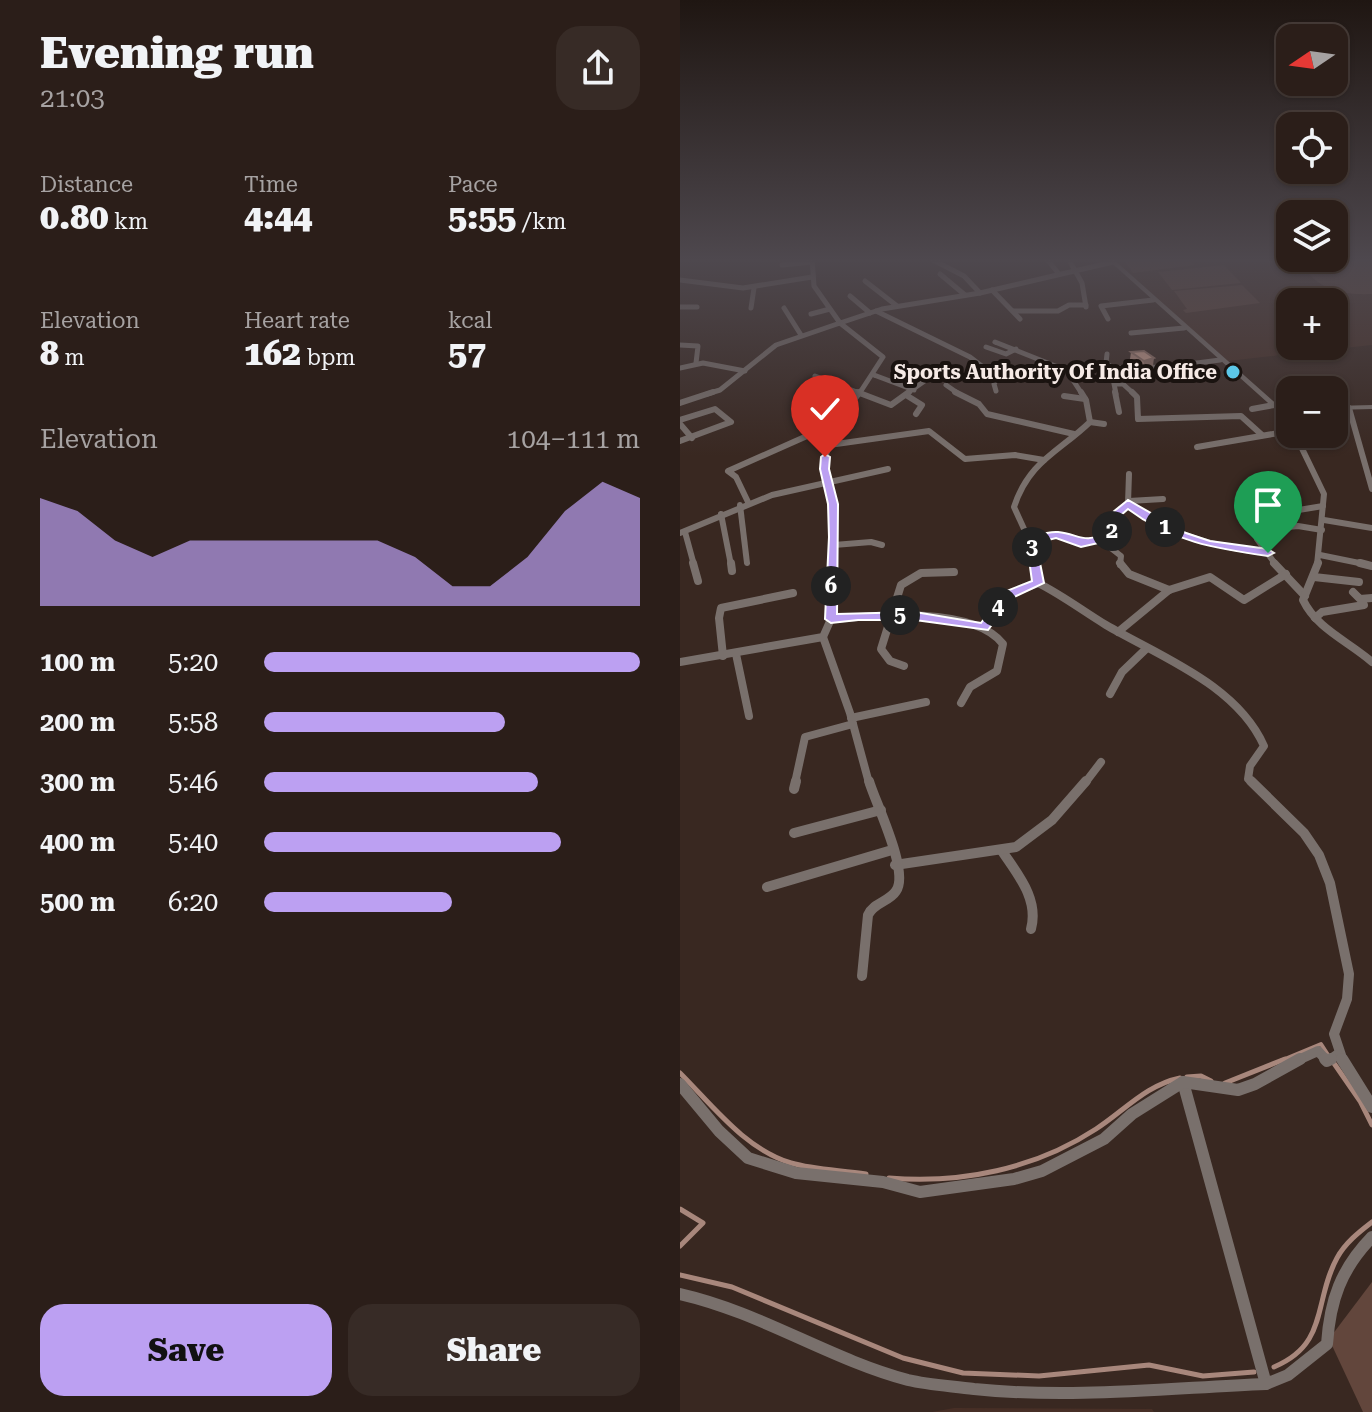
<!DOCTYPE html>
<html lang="en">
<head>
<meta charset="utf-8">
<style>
	body { margin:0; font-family:"Roboto Serif",serif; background:#372b26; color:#f1f3f6; height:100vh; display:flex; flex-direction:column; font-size:30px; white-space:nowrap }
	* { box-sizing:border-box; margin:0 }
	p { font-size:26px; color:#a6a2a2 }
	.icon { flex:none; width:44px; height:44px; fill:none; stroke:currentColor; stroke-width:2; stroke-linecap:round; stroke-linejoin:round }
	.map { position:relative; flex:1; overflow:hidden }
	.details { display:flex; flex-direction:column; background:#2b1e19; width:680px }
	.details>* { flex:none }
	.needle { width:52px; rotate:257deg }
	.fabs { position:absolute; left:596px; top:24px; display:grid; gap:16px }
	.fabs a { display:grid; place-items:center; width:72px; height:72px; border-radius:16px; background:#2b1e19; box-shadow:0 2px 6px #0004,0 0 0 2px #473c38; font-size:40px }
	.pin { position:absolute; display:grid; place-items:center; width:68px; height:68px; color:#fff; margin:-82px -34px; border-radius:50% 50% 50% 0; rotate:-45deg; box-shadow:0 0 8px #0007 }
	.pin .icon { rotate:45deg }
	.km { position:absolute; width:40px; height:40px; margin:-20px; border-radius:50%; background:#222; color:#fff; font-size:22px; line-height:40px; text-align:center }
	.round { display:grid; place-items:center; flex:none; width:84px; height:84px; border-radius:24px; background:#372b26 }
	.headline { display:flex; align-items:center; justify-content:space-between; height:136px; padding:0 40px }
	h1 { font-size:44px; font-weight:800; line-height:60px }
	.metrics { display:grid; grid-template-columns:repeat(3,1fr); gap:12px; height:136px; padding:8px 40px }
	.metrics div { display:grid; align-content:center }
	.metrics b { font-size:34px; font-weight:800 }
	.metrics small { font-size:22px; font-weight:400 }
	.metrics p { font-size:22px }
	.chart { height:224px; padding:16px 40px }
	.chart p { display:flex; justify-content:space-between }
	.chart svg { width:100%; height:144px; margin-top:8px; fill:#bca0f2; opacity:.7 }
	.primary-button { display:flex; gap:16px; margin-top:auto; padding:16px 40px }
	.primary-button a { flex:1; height:92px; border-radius:24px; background:#bca0f2; color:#111; font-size:32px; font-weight:800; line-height:92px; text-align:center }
	.primary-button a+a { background:#372b26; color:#f1f3f6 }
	ul { padding:0 40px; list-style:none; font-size:26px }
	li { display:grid; grid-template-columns:128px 96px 1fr; align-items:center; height:60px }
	li i { height:20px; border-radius:10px; background:#bca0f2 }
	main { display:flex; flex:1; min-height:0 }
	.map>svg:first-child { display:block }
	.built { fill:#472f26; fill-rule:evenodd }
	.green { fill:#62463c }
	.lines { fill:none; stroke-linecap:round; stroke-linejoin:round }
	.stream-far1 { stroke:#a8877c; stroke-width:4 }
	.stream { stroke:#a8877c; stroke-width:5 }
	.minor-far4 { stroke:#79706c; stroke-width:5 }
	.minor-far3 { stroke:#79706c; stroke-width:6 }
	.minor-far2 { stroke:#79706c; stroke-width:8 }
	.minor-far1 { stroke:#79706c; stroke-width:10 }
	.minor { stroke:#79706c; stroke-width:12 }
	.tertiary { fill:#79706c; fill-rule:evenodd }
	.wall { fill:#b28b7d }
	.shaded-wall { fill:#917166 }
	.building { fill:#cfa291; stroke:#917166; stroke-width:2 }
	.route { fill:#bca0f2; stroke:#fff; stroke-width:2 }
	.poi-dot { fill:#5cc7e8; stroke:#1a1310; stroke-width:3 }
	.labels { text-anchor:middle; stroke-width:8; stroke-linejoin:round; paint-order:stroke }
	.far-poi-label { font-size:20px; font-weight:bold; fill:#f6eae6; stroke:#1a1310; text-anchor:end }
</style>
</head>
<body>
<main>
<section class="details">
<div class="headline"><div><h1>Evening run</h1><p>21:03</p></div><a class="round"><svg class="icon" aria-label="share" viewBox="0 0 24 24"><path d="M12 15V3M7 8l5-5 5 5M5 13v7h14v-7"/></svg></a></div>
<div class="metrics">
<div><p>Distance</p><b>0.80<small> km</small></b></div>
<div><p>Time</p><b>4:44</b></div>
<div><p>Pace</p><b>5:55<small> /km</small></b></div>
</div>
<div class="metrics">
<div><p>Elevation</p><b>8<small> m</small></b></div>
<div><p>Heart rate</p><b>162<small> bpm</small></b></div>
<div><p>kcal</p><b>57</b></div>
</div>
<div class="chart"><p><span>Elevation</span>104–111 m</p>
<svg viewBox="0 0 160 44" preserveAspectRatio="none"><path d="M0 44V11L10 15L20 24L30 29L40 24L50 24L60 24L70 24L80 24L90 24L100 29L110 38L120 38L130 29L140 15L150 6L160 11V44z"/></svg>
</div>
<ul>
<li><b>100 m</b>5:20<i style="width:100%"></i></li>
<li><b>200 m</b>5:58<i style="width:64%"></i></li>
<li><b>300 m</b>5:46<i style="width:73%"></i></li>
<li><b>400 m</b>5:40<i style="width:79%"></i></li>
<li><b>500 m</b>6:20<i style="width:50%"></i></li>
</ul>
<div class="primary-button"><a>Save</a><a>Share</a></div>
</section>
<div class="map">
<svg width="692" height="1412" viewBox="0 0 692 1412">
	<rect width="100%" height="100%" fill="#392821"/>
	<g class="built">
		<path d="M430,258H692V345L548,361ZM610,302H654V346H610Z"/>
		<path d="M274,1408L472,1409L474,1412H252Z"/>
	</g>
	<g class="green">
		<path d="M508,258L515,265L453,273L443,259Z"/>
		<path d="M692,259V294C669,295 645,292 629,274L632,267L645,262Z"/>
		<path d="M544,265L561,283L492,290L478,272Z"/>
		<path d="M562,285L580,303L506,313L503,310L507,309L494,291Z"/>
		<path d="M692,1282V1412H683L649,1339Z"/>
	</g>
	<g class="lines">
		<path class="stream-far1" d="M600,1061L641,1044L652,1061"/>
		<g class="stream">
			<path d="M651,1059L680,1101L692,1125"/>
			<path d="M0,1073C33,1106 65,1149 111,1163C135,1170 161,1170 186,1174"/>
			<path d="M507,1077L521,1076L531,1081"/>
			<path d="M545,1083L605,1059"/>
			<path d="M209,1178C281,1184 355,1169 416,1129C444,1111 466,1085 500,1078"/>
			<path d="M0,1209L23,1223L0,1246"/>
			<path d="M0,1275L52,1287L223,1358L283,1373L359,1376L469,1365L523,1376L574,1372"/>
			<path d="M594,1367C649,1344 633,1302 657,1258C665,1243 679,1232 692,1222"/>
		</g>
		<g class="minor-far4">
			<path d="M265,258L253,260L284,276L300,293"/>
			<path d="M366,258L379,274"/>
			<path d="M388,258L402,283L406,307"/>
			<path d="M102,265L132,262"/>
			<path d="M260,274L285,295"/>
			<path d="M0,280L63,288L132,277"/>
			<path d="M185,281L217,306"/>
			<path d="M312,290L340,319"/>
			<path d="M170,296L190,313"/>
			<path d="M0,307H17"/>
			<path d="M71,308L74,288"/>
			<path d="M104,308L121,335"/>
			<path d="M196,311L290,357L303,367"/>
			<path d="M333,311H378L389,305H406"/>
			<path d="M131,314L150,309"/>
			<path d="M428,319L421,306L473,300"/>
			<path d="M451,333L504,328"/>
			<path d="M315,342L393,373"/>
			<path d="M0,345L18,346L16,363"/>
			<path d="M306,347L326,354L336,349"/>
			<path d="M427,354L426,363L433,368"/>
			<path d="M0,368L23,363L65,371"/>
			<path d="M431,368L436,394"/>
			<path d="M194,375L234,390"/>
			<path d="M135,376L182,394"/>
			<path d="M435,384H443L454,394"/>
			<path d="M266,385L279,394"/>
			<path d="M316,391L314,384L318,377L365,364"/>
			<path d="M27,394L40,390L96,345L160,323L134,286L132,258"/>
			<path d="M179,394L203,357L160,323L202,309L300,293L433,262"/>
			<path d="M226,394L246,380"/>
			<path d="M402,394L391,377L393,373L418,368L486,367L540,360"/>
		</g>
		<g class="minor-far3">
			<path d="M177,392L211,405L229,392"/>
			<path d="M275,392L299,404L307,414L394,434"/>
			<path d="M435,392L439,412"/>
			<path d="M452,392L457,397L458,419L561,416L582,435"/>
			<path d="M226,395L242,405L236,414"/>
			<path d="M384,396L405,399"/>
			<path d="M0,403L33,392"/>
			<path d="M669,408L692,489"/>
			<path d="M572,409L594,405"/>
			<path d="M598,409L610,425"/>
			<path d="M0,420L35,409L51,422L0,441"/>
			<path d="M410,422L424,424"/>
			<path d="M0,424L12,438"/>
			<path d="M615,434L644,494L637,565"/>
			<path d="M149,445L249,431L285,459L335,455L364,460"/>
			<path d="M517,447L610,431"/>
			<path d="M449,501L483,499"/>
			<path d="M68,502L56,477L48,471L136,432H155"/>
			<path d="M448,503C490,536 536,547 588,553"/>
			<path d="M60,505L67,563"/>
			<path d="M41,514L51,565"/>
			<path d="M644,520L692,528"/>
			<path d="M597,528L618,526L642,530"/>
			<path d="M5,532L14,565"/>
			<path d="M0,533L92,495L208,469"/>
			<path d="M350,541L377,535L401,544L424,538"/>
			<path d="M154,545L191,542L202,545"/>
			<path d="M640,555L689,565"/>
			<path d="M153,565V504L144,469L145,457L159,419L180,392"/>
			<path d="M353,565L355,553L334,507C349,461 379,452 410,422L406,400L401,392"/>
			<path d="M440,565L441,556L423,542L433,533L427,522L448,503L449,474"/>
			<path d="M596,565L577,539L570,518L643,506"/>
		</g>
		<g class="minor-far2">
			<path d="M13,563L18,581"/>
			<path d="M51,563L52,571"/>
			<path d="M353,563L358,583C382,595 403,611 426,625C481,657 557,685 584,746L570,766L568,779L573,783"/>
			<path d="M440,563L449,574L489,590"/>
			<path d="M594,563L625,596"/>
			<path d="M638,563L623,600C637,629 668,641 692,662"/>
			<path d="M680,563L692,566"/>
			<path d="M634,577L679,582"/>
			<path d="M673,592L680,599L692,598"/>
			<path d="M635,618L642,612L684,605"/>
			<path d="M151,619C195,615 294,606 323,644L317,671L290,687L281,703"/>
			<path d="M304,627L333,593L358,583"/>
			<path d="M438,632L489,590L530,577L564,600L606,574"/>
			<path d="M143,637L170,713L189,783"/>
			<path d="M56,654L69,716"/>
			<path d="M43,656L39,618L41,608L113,593"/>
			<path d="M0,662L143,637L151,619L153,563"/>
			<path d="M224,666L210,661L201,649L221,585L241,573L274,572"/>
			<path d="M430,694L442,672L467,648"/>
			<path d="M171,718L246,702"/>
			<path d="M115,783L125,737L173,724"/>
			<path d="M405,783L421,762"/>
		</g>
		<g class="minor-far1">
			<path d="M571,781L624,833L639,855L650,883L669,974L667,999L654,1034L663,1061"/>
			<path d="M114,789L116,781"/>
			<path d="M114,833L201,810"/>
			<path d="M322,851C338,875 359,899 351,929"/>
			<path d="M215,865L336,847L372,820L406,781"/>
			<path d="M87,887L212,850"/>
			<path d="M182,976L188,915C194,902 209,902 216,891C230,872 195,802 189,781"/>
			<path d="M616,1061L638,1051L647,1061"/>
			<path d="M648,1061L658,1054"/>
		</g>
		<g class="minor">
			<path d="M645,1059L647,1061L651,1059"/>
			<path d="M662,1059L692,1107"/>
			<path d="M503,1082L586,1384"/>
			<path d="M0,1084L39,1131L68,1158L116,1173L203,1182L240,1192L334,1179L362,1171L424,1139L452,1114L503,1082L558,1090L575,1084L620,1059"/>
			<path d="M0,1294C80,1312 149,1359 228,1380C249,1385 272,1386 294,1389C391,1399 489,1388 586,1384L608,1375L647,1344C650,1300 661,1269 692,1237"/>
		</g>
		<g class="tertiary">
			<path d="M426,258H432L600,407H610V411L596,410Z"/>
			<path d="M692,405V409L654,410V406Z"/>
		</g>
	</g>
	<path class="wall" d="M464,351L471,380L462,383L448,373L451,352Z"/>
	<path class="shaded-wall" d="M474,358L471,380L462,383L464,361Z"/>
	<path class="building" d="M464,351L474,358L464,361L451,352Z"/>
	<linearGradient id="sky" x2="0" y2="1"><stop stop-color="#1f1612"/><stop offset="0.57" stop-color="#4e484e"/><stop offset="1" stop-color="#4e484e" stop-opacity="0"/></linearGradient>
	<rect width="692" height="456" fill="url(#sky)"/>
	<path class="route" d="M145,454L150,457L149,469L158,504L157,614L235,612L301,623L324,592L352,581L346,538C355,536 368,531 378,532C399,534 404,545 427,532L423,520L448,500L506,533L530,541L588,549L594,553L588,556C537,549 490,541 448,509L432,523L438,533L431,540L401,547L376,538L356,543L364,583L332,598L308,630L235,620H178L151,623L145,619L149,537L148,504L140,469L141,457Z"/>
	<circle class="poi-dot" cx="553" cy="372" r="8"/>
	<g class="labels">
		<g class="far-poi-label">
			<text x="537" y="379">Sports Authority Of India Office</text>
		</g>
	</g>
</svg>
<div class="fabs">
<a><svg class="needle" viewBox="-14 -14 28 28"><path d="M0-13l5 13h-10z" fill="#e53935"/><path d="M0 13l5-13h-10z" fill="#a6a2a2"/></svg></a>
<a><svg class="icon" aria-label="locate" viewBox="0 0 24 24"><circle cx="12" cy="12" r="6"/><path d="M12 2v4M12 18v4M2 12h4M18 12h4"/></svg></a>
<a><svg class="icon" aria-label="layers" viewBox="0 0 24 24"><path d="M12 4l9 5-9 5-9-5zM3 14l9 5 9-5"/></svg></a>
<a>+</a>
<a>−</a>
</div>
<div class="pin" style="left:588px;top:553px;background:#1e9e55"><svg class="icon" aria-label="arrive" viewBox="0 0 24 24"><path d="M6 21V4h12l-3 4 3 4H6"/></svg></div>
<div class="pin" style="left:145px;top:457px;background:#d93025"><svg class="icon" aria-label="check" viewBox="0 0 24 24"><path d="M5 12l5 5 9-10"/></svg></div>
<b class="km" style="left:485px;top:527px">1</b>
<b class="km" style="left:432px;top:531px">2</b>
<b class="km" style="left:352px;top:547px">3</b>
<b class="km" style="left:318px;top:607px">4</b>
<b class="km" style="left:220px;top:615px">5</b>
<b class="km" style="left:151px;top:586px">6</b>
</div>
</main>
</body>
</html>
